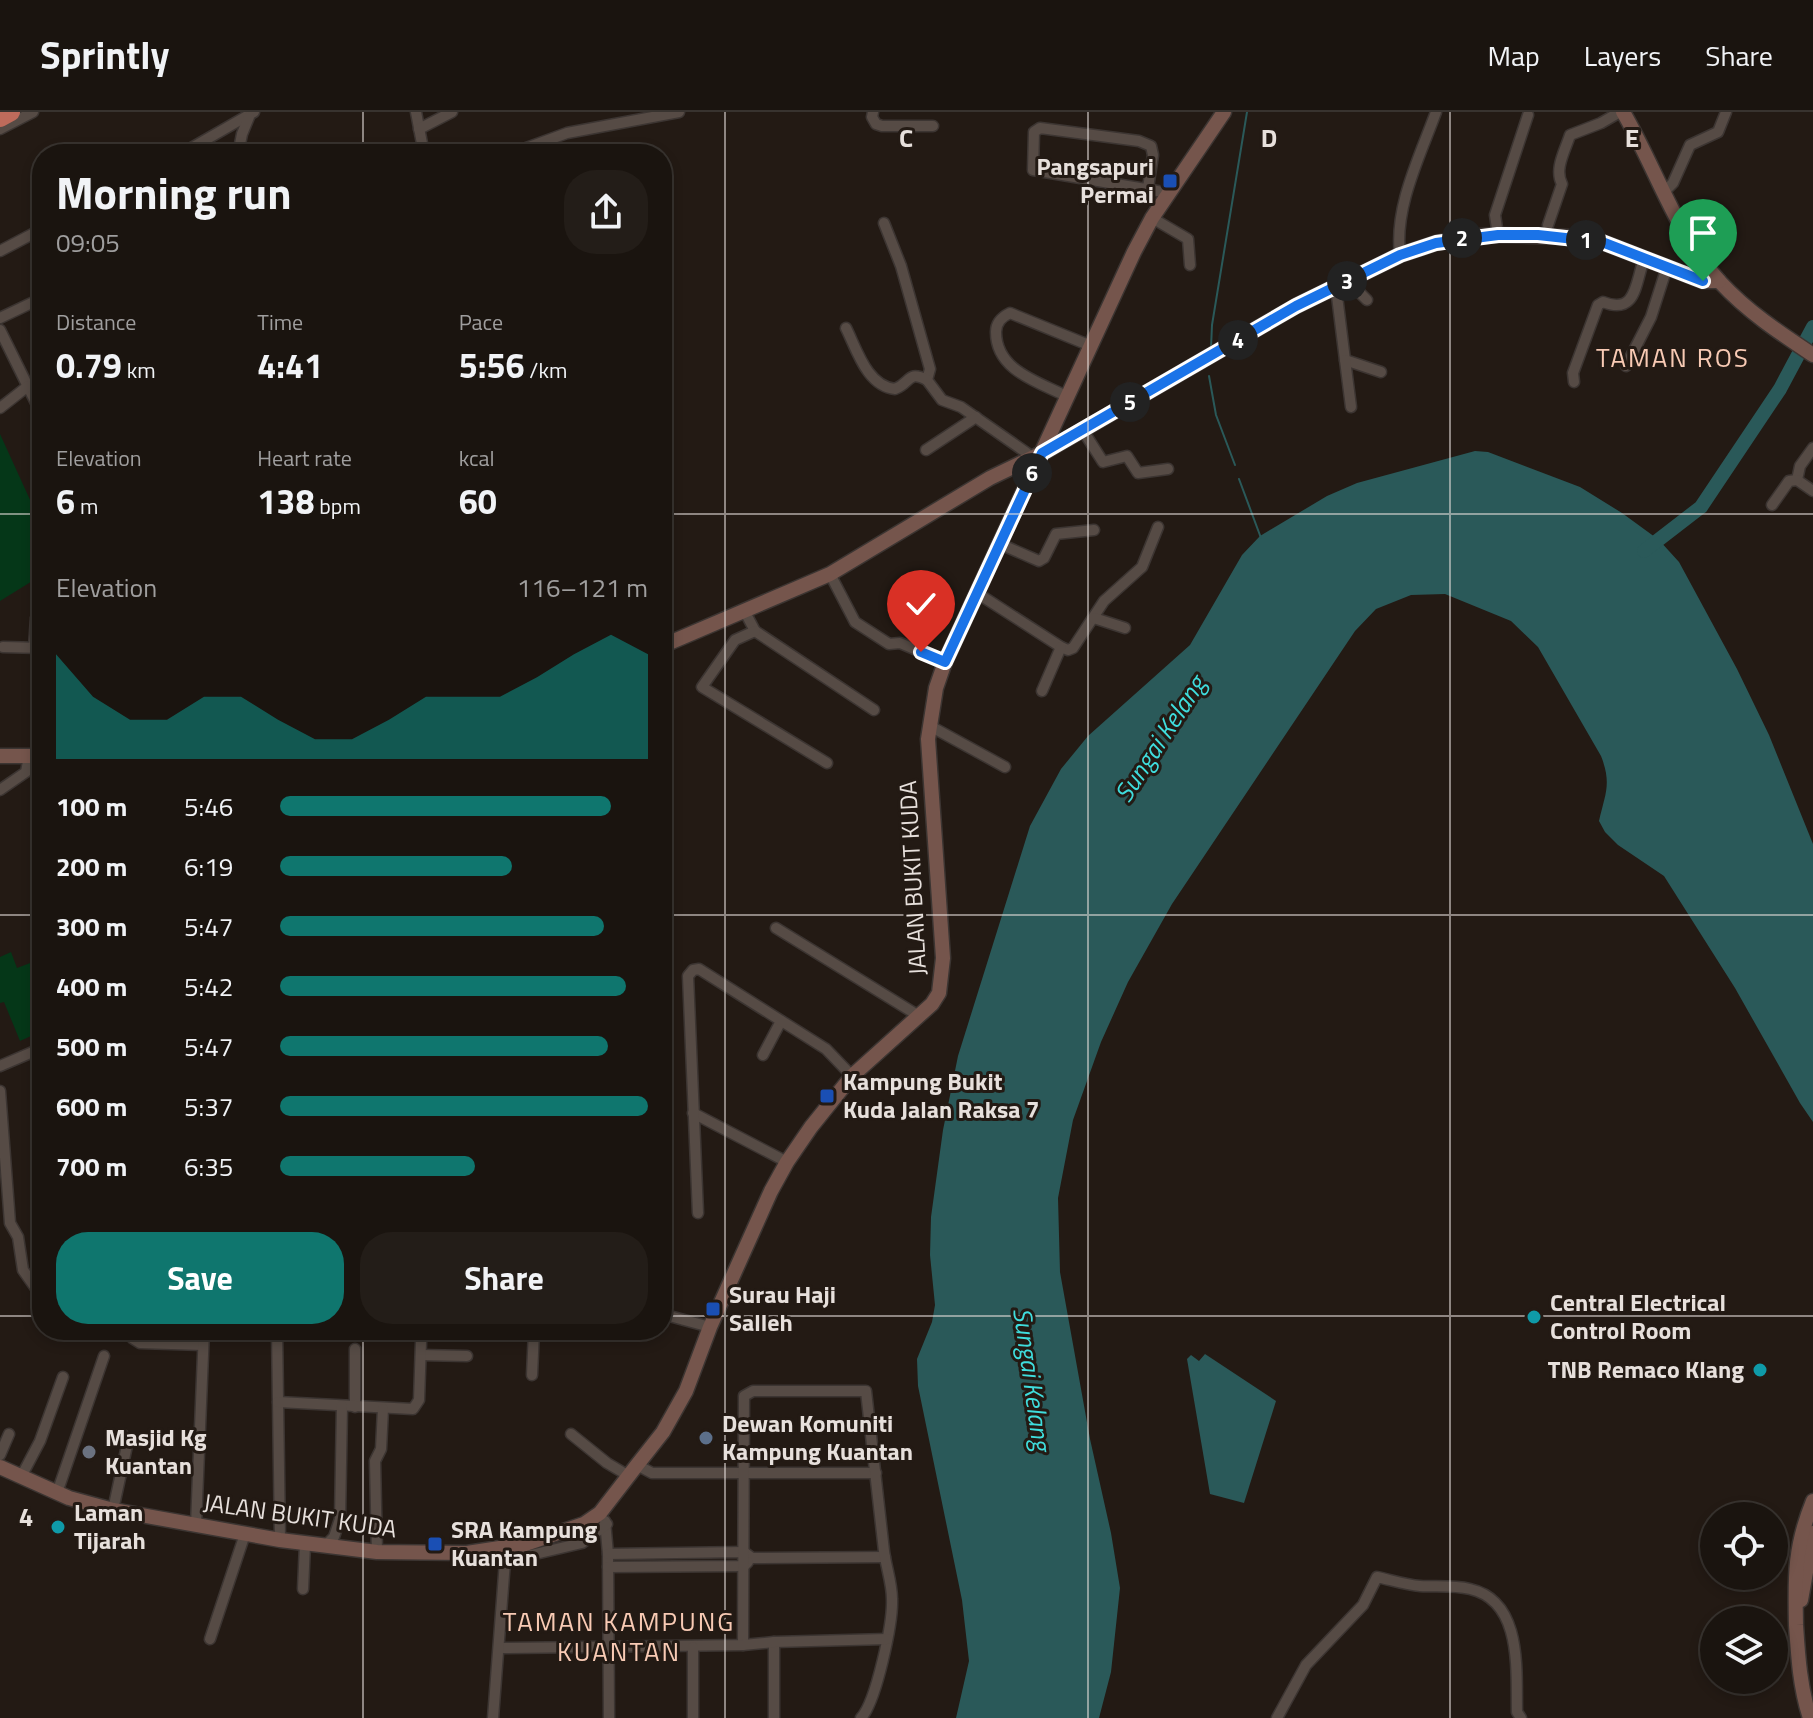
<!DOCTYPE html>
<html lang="en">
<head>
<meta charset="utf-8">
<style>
	body { margin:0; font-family:"Titillium Web",sans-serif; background:#231d18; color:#f1f3f6; height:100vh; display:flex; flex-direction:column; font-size:30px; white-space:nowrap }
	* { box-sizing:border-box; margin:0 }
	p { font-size:26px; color:#9f9e9e }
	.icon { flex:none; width:44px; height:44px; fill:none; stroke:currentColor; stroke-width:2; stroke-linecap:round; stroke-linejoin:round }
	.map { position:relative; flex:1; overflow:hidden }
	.side { position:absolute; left:32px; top:32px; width:640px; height:1196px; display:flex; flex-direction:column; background:#1a140f; border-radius:32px; box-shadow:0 4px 12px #0003,0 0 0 2px #38332f }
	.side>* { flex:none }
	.buttons { position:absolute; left:1700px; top:1390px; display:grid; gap:16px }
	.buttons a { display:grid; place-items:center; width:88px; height:88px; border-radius:50%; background:#1a140f; box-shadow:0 4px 12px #0003,0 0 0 2px #38332f; font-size:40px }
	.pin { position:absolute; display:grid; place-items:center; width:68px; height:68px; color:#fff; margin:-82px -34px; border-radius:50% 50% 50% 0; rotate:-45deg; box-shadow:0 0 8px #0007 }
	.pin .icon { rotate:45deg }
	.km { position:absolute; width:40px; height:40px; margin:-20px; border-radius:50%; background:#222; color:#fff; font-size:22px; line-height:40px; text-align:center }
	.round { display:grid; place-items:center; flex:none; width:84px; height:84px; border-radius:32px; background:#231d18 }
	.overview { display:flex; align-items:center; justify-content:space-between; height:136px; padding:0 24px }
	h1 { font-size:44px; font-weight:700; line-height:60px }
	.stats { display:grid; grid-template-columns:repeat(3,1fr); gap:12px; height:136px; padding:8px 24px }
	.stats div { display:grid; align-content:center }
	.stats b { font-size:34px; font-weight:700 }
	.stats small { font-size:22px; font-weight:400 }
	.stats p { font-size:22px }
	.chart { height:224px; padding:16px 24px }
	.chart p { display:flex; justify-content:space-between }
	.chart svg { width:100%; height:144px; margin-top:8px; fill:#0f766e; opacity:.7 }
	.button { display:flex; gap:16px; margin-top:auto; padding:16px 24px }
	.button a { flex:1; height:92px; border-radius:32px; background:#0f766e; color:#fff; font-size:32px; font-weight:700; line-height:92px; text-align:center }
	.button a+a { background:#231d18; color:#f1f3f6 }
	ul { padding:0 24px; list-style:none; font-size:26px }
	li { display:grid; grid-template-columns:128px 96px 1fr; align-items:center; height:60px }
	li i { height:20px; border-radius:10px; background:#0f766e }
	header { display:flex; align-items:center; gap:48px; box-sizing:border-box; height:112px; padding:0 40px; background:#1a140f; border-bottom:2px solid #38332f }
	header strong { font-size:38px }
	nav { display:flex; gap:44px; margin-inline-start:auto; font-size:28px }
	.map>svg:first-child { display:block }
	.green { fill:#053718 }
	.water { fill:#2a5959 }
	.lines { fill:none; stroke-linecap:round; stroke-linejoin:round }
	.stream { stroke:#2a5959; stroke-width:2 }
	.river { stroke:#2a5959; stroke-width:14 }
	.street-casing { stroke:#3c3532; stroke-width:13 }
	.secondary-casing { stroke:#3c3532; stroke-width:17 }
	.highway-casing { stroke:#3c3532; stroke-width:21 }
	.street { stroke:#564b45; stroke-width:10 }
	.secondary { stroke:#75554c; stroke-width:14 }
	.highway { stroke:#be6b5b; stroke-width:18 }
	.route-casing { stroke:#fff; stroke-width:16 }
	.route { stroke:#1a73e8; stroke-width:10 }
	.grid { fill:none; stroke:#e7e0dc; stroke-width:2; stroke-opacity:0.55 }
	.transit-dot { fill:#1a4fb4; stroke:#231a14; stroke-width:3 }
	.culture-dot { fill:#0f9aa8; stroke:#231a14; stroke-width:3 }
	.service-dot { fill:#5c6f8a; stroke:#231a14; stroke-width:3 }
	.worship-dot { fill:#6b7280; stroke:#231a14; stroke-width:3 }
	.labels { text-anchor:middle; stroke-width:6; stroke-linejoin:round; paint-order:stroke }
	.poi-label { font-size:24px; font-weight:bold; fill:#e7e0dc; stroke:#231a14; text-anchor:start }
	.street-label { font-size:24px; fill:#e7e0dc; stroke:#231a14 }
	.neighbourhood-label { font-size:26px; letter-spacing:2px; fill:#f8cab4; stroke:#231a14 }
	.water-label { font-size:26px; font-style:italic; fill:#3fdddd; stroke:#231a14 }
	.grid-label { font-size:26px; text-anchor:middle; font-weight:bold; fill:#e7e0dc; stroke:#231a14; stroke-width:6; stroke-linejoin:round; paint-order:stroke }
</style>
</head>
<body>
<header>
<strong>Sprintly</strong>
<nav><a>Map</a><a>Layers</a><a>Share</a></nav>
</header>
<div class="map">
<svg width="1813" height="1606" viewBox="0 0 1813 1606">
	<rect width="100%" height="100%" fill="#231a14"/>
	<g class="green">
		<path d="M0,322L42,414V463L0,489Z"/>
		<path d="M11,840L17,856L38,848L42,858V919L20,929L4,890L0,891V845Z"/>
	</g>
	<g class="water">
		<path d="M1475,339L1488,340L1580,375L1622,401L1659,428L1679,450L1737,557L1769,623L1813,732V1010L1800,991L1735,876L1664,764L1618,733L1605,720L1599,709C1605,682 1612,672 1601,644L1538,535L1511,509L1445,482L1411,483L1376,497L1355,519L1172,792L1128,870L1101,930L1073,1008L1058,1086L1060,1160L1090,1327L1111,1421L1120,1476L1111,1560L1099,1606H956L969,1549L962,1488L918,1274L917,1247L932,1210L935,1193L930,1143L931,1105L943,1018L958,944L1030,714L1061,657L1088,624L1190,533L1242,443L1260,424L1327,384L1357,371Z"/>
		<path d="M1205,1242L1276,1289L1244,1391L1210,1382L1187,1247L1191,1243L1199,1249Z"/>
	</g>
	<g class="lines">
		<g class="stream">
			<path d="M1211,236L1212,213L1247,0"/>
			<path d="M1209,264L1216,303L1235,353"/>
			<path d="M1239,367L1261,426"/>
		</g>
		<path class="river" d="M1644,439L1701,395L1780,277L1813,215"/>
		<defs>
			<g id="street">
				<path d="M416,0L424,42"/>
				<path d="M873,0L872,5L876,12L882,14H933"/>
				<path d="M0,17L33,0"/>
				<path d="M419,17L452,0"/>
				<path d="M181,42L254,0"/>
				<path d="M238,42L242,22L249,5"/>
				<path d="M510,42L567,21L679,0"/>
				<path d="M1148,76L1153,43L1151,34L1139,29L1040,16L1034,20L1033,58L1169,81"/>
				<path d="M1664,80L1673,71L1690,33L1718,20L1726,0"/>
				<path d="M1152,106L1188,127L1190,153"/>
				<path d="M884,111L901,154L930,257L927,268L942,288L961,295L1027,341"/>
				<path d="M1548,113L1562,72C1554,57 1565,39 1570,23L1601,11L1620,0"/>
				<path d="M1498,123L1495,103L1528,3"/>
				<path d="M0,139L42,117"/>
				<path d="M1400,143C1394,95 1420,44 1436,0"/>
				<path d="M1348,169L1367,188"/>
				<path d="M1336,176L1345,248L1381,260"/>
				<path d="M0,206L42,186"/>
				<path d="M846,216C857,238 867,274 895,277C911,271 907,258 927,268"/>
				<path d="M0,218L42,303"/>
				<path d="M1345,248L1351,295"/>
				<path d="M1626,254L1651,205L1667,155"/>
				<path d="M1574,270L1573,261L1598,193L1603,190C1636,203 1635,173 1644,147"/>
				<path d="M1068,285C1039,270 996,259 996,220C996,210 1002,205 1010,201L1091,234"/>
				<path d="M0,296L28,274"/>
				<path d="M1082,317L1103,350L1127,344L1138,361L1168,357"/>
				<path d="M1813,336L1800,354L1797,368L1813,379"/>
				<path d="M926,338L976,305"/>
				<path d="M1772,393L1789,369L1797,368"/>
				<path d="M1000,432L1039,449L1044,446L1056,422L1094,418"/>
				<path d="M830,462L855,510L889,532L900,531L945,550"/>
				<path d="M977,481L1061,535L1068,538L1073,536L1104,489L1142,455L1158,415"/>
				<path d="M745,500L755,519L874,598"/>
				<path d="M1094,506L1125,516"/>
				<path d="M755,519L735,528L702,575L827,651"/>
				<path d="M3,535L42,536"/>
				<path d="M34,536L36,506"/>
				<path d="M1042,579L1061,535"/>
				<path d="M930,614L1005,655"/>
				<path d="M0,678L26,660L29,644"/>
				<path d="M776,816L919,904"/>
				<path d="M763,943L781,909"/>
				<path d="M0,954L42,936"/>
				<path d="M0,979L10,1111L18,1125L23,1158L42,1185"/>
				<path d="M693,1001L787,1050"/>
				<path d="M698,1101L688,864L693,858L699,857L826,937L852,964"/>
				<path d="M662,1202L710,1215"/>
				<path d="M131,1218L132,1226L140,1231L203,1233"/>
				<path d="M277,1218L280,1428"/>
				<path d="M355,1237V1295"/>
				<path d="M421,1243L467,1244"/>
				<path d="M532,1263L534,1218"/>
				<path d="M278,1290L413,1297L419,1288L421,1230"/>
				<path d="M571,1322L607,1351L629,1364"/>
				<path d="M0,1343L9,1322"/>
				<path d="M637,1353L652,1361H876"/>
				<path d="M21,1365L40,1329L63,1265"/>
				<path d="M57,1381L104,1244"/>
				<path d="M113,1398L128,1329L122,1322"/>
				<path d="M605,1409L608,1442L609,1606"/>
				<path d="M196,1413L204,1218"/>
				<path d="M325,1434L334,1425L340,1407L342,1294"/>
				<path d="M377,1440L375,1349L381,1337L383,1297"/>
				<path d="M608,1442L744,1440L752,1446L885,1445"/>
				<path d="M608,1455L744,1454L748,1450"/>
				<path d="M303,1477L305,1432"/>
				<path d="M210,1527L245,1422"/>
				<path d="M774,1530V1606"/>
				<path d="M743,1533L744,1284L753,1279H866C872,1332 878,1385 884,1439C886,1455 892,1471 892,1487C893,1511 876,1590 861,1606"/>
				<path d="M500,1536L743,1533L774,1530L887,1527"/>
				<path d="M493,1606L505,1449L582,1431L607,1412"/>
				<path d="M693,1606V1535"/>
				<path d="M1277,1606L1306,1553L1363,1493L1377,1465C1391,1468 1406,1473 1420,1474C1437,1475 1453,1473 1470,1477C1523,1489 1516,1559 1517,1600L1521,1606"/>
			</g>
			<g id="secondary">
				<path d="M1623,0C1656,56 1676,123 1721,171C1748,200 1780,221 1813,243"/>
				<path d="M662,534L830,462L990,366L1048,338L1296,194L1400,143L1436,131L1466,125L1498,123L1567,125L1602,130L1703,169H1719"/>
				<path d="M0,644H42"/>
				<path d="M0,1355L69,1386L113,1398L280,1428L377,1440L467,1441L525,1432L584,1412L600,1401L637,1353L663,1320L686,1279L710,1215L771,1079L787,1050L811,1015L852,964L932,892L939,881L943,846L928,627L936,576L945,550L1134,140L1152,106L1224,0"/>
				<path d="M1801,1488L1813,1421"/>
				<path d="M1810,1606C1800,1576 1798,1544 1796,1513C1795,1464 1794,1436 1813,1389"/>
			</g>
			<path id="highway" d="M0,6L11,0"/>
		</defs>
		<use href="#street" class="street-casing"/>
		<use href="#secondary" class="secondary-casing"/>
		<use href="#highway" class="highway-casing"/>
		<use href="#street" class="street"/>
		<use href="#secondary" class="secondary"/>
		<use href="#highway" class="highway"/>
	</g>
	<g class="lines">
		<defs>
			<path id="route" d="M921,540L945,550L1042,341L1296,194L1400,143L1436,131L1498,123H1538L1602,130L1703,169"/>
		</defs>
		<use href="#route" class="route-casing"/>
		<use href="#route" class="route"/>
	</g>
	<path class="grid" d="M363,0V42M725,0V1606M1088,0V1606M1450,0V1606M0,402H42M662,402H1813M0,803H42M662,803H1813M0,1204H42M662,1204H1813M363,1218V1606"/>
	<g class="transit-dot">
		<rect x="1162" y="61" width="16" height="16" rx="4"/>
		<rect x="819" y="976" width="16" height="16" rx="4"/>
		<rect x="705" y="1189" width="16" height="16" rx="4"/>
		<rect x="427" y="1424" width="16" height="16" rx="4"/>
	</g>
	<g class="culture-dot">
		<circle cx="1534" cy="1205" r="8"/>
		<circle cx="1760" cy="1258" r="8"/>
		<circle cx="58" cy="1415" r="8"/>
	</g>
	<circle class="service-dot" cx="706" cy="1326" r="8"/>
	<circle class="worship-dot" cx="89" cy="1340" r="8"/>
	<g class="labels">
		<g class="poi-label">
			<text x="1154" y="63" text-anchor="end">Pangsapuri<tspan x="1154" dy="28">Permai</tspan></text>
			<text x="843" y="978">Kampung Bukit<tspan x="843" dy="28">Kuda Jalan Raksa 7</tspan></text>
			<text x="729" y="1191">Surau Haji<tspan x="729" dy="28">Salleh</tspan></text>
			<text x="1550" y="1199">Central Electrical<tspan x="1550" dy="28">Control Room</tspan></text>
			<text x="1744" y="1266" text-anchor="end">TNB Remaco Klang</text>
			<text x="722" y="1320">Dewan Komuniti<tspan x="722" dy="28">Kampung Kuantan</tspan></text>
			<text x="105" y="1334">Masjid Kg<tspan x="105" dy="28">Kuantan</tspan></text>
			<text x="74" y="1409">Laman<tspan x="74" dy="28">Tijarah</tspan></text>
			<text x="451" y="1426">SRA Kampung<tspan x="451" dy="28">Kuantan</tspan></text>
		</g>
		<g class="street-label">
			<text transform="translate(913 766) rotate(-93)" y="8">JALAN BUKIT KUDA</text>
			<text transform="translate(300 1404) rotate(8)" y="8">JALAN BUKIT KUDA</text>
		</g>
		<g class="neighbourhood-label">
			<text x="1673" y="255">TAMAN ROS</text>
			<text x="619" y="1519">TAMAN KAMPUNG<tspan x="619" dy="30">KUANTAN</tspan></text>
		</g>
		<g class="water-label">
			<text transform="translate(1160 627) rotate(-57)" y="9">Sungai Kelang</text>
			<text transform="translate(1032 1267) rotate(82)" y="9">Sungai Kelang</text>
		</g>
	</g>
	<g class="grid-label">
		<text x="906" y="35">C</text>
		<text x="1269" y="35">D</text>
		<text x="1632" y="35">E</text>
		<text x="26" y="1414">4</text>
	</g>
</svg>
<div class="buttons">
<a><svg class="icon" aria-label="locate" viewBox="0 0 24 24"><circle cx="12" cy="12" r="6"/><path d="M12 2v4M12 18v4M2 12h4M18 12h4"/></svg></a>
<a><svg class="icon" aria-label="layers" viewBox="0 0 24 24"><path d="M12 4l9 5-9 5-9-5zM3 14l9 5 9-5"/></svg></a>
</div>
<div class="pin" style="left:1703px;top:169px;background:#1e9e55"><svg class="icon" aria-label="arrive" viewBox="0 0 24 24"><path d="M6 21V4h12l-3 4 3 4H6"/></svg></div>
<div class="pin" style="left:921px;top:540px;background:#d93025"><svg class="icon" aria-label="check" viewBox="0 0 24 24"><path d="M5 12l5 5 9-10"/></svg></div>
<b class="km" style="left:1586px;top:128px">1</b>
<b class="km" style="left:1462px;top:126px">2</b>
<b class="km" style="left:1347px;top:169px">3</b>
<b class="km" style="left:1238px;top:228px">4</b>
<b class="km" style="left:1130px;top:290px">5</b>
<b class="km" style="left:1032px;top:361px">6</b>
<section class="side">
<div class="overview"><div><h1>Morning run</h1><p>09:05</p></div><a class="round"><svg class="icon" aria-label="share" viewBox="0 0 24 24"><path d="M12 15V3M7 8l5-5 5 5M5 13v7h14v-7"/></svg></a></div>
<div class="stats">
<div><p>Distance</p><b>0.79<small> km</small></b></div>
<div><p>Time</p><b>4:41</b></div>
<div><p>Pace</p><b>5:56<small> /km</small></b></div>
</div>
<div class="stats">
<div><p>Elevation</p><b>6<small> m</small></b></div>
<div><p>Heart rate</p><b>138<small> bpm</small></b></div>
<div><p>kcal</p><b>60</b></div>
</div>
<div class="chart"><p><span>Elevation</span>116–121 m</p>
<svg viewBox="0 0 160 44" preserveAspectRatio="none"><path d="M0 44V12L10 25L20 32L30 32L40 25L50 25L60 32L70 38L80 38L90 32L100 25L110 25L120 25L130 19L140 12L150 6L160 12V44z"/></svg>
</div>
<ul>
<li><b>100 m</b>5:46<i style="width:90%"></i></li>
<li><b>200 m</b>6:19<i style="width:63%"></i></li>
<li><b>300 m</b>5:47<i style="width:88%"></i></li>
<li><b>400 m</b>5:42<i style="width:94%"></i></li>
<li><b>500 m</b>5:47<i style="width:89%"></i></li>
<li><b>600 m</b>5:37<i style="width:100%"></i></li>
<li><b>700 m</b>6:35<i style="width:53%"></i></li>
</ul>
<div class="button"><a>Save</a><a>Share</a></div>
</section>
</div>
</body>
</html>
